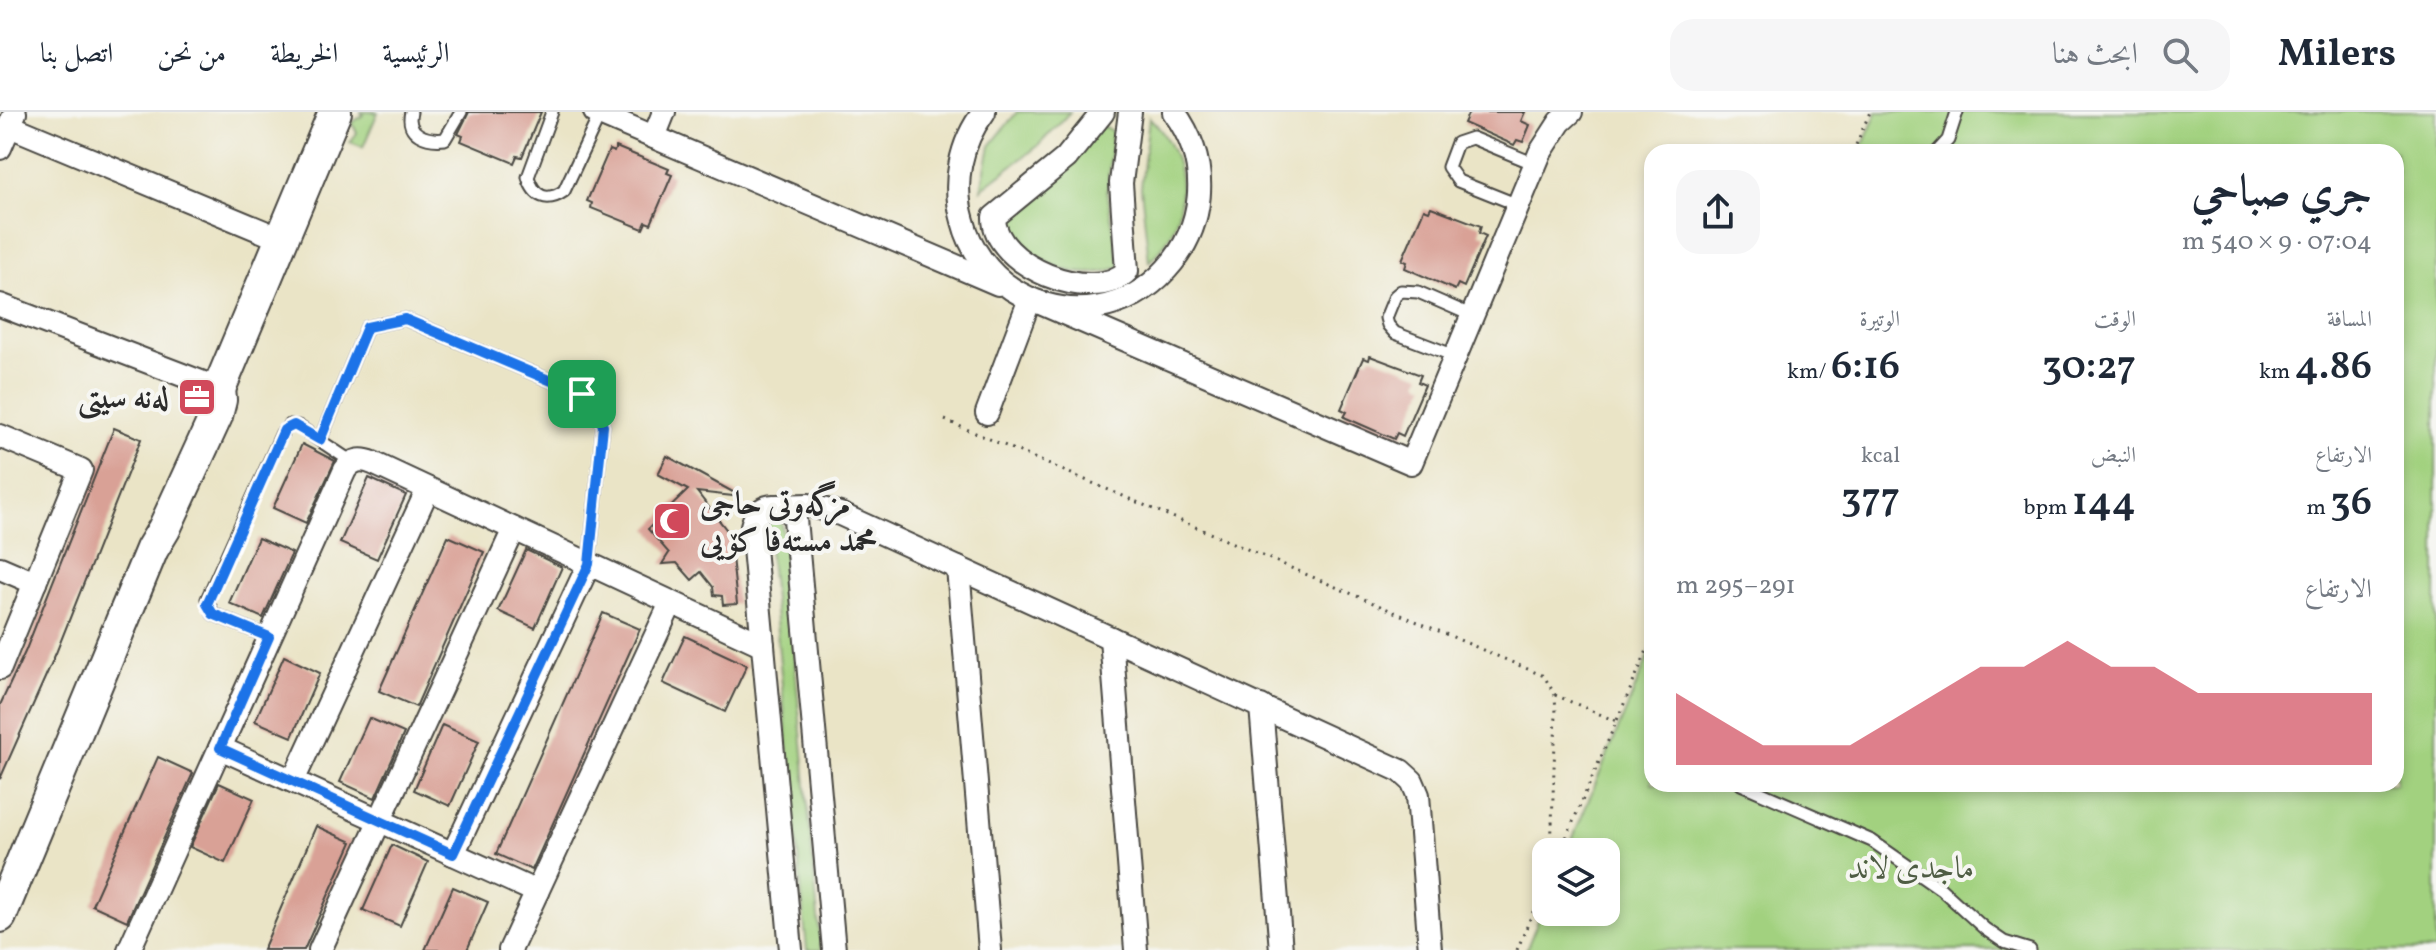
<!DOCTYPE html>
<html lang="ar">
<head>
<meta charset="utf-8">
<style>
	body { margin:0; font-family:Vollkorn,Amiri,serif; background:#f6f6f7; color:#1f2937; direction:rtl; height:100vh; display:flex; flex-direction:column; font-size:30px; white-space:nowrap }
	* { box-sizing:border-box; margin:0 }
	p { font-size:26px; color:#747a83 }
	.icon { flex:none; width:44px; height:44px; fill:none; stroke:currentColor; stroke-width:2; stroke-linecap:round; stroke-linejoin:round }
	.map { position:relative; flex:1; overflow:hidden; direction:ltr }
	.drawer { position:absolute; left:1644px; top:32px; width:760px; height:648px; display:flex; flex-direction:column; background:#fff; border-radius:24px; box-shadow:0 4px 12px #0003; direction:rtl }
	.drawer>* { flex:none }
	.controls { position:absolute; left:1532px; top:726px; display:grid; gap:16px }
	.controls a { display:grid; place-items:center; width:88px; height:88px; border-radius:16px; background:#fff; box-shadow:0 4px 12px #0003; font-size:40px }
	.pin { position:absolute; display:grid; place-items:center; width:68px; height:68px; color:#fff; margin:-34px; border-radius:16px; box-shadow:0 4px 12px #0006 }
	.round { display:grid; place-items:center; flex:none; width:84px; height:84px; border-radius:24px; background:#f6f6f7 }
	.overview { display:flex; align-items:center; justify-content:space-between; height:136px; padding:0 32px }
	h1 { font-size:44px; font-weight:600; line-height:60px }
	.figures { display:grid; grid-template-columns:repeat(3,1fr); gap:12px; height:136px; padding:8px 32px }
	.figures div { display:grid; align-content:center }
	.figures b { font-size:40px; font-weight:600 }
	.figures small { font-size:22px; font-weight:400 }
	.figures p { font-size:22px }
	.chart { height:224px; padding:16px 32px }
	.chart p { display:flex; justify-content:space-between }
	.chart svg { width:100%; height:144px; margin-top:8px; fill:#d1495b; opacity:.7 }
	header { display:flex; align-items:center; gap:48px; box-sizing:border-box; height:112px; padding:0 40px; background:#fff; border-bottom:2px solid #e0e1e3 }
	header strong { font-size:38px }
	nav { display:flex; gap:44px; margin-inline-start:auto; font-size:28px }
	.search { width:560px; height:72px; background:#f6f6f7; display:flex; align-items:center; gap:20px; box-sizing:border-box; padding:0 28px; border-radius:24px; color:#747a83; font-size:30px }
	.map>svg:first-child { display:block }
	.green { fill:#a2d17f; stroke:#667e55; stroke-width:2 }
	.building { fill:#d9a196 }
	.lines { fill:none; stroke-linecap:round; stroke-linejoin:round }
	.lane-casing { stroke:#484742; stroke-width:15 }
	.street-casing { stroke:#484742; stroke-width:26 }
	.secondary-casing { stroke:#484742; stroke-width:36 }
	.path { stroke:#484742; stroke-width:3; stroke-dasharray:2 6; stroke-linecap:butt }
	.lane { stroke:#fff; stroke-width:11 }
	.street { stroke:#fff; stroke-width:22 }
	.secondary { stroke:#fff; stroke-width:32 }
	.route-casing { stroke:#fff; stroke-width:16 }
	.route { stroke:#1a73e8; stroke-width:10 }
	.labels { text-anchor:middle; stroke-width:8; stroke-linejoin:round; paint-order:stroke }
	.poi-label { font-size:32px; font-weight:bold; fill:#2b2b2b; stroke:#f6f6f2; text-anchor:end }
	.park-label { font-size:32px; fill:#4f5d44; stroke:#f6f6f2 }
</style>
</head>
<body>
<header>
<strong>Milers</strong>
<div class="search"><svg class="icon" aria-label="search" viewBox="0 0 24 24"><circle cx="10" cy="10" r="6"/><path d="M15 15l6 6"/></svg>ابحث هنا</div>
<nav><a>الرئيسية</a><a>الخريطة</a><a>من نحن</a><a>اتصل بنا</a></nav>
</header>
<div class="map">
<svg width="2436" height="838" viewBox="0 0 2436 838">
	<rect width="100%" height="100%" fill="#f6f6f2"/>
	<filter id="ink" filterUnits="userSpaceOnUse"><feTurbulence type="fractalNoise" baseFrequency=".0125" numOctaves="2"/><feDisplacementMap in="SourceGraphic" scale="16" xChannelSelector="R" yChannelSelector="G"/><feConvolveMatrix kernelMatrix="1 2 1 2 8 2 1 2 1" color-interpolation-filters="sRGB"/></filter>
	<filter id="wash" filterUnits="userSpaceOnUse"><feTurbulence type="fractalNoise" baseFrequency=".006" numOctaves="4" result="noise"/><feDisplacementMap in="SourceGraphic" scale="32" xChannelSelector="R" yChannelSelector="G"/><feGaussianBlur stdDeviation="1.8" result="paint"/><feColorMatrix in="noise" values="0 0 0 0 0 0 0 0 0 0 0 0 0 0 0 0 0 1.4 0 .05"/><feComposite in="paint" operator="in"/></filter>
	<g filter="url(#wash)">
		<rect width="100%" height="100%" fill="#eae4c6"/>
		<g class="green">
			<path d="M361,0H378L363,35L350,30L357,21L352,11L363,3Z"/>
			<path d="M1017,0H1070L1038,34L981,77L990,34Z"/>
			<path d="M1877,0H2436V838H1526L1546,789V800H1606V740H1567L1652,536V672H2396V40H1860Z"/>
			<path d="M1149,5C1191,45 1192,111 1149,150L1141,76Z"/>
			<path d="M1101,13L1112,19L1107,82L1120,155C1072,173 1027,148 1001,108Z"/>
			<path d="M774,406L782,412L821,838H807L767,414Z"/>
		</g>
		<g id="blocks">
			<g class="building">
				<path d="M469,0H541L522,45L517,44L514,51L461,29L463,24L458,22Z"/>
				<path d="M1469,0H1525L1521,9L1530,13L1523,30L1517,28L1514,33L1464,11Z"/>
				<path d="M616,35L669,57L667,61L672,63L651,112L646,110L643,117L591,96L592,91L587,89L609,38L614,40Z"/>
				<path d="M1431,95L1481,114L1479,121L1486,124L1464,175L1458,172L1455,178L1405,156L1407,150L1402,148L1424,97L1429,99Z"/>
				<path d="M1370,244L1421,263L1418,270L1425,273L1403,324L1397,321L1394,327L1344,305L1347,300L1341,297L1363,246L1369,248Z"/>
				<path d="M114,316L141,327L56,541L0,667V593L25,540Z"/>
				<path d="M302,332L335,349L306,411L273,396Z"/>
				<path d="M667,344L742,385L697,380L736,430L726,439L732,445L737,492L723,493L722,484L714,483L713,475L701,460L692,468L677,451L662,452L669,441L648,417L688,378L658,362Z"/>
				<path d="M369,366L406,383L377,447L340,431Z"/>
				<path d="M448,424L484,440L416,595L379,579Z"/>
				<path d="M258,426L292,441L263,506L229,491Z"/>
				<path d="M526,438L562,455L535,516L498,499Z"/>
				<path d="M603,501L640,517L532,758L496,742Z"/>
				<path d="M685,524L747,553L725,600L663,571Z"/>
				<path d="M284,544L320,561L292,625L255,609Z"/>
				<path d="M369,606L404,621L375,686L340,670Z"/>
				<path d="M442,613L479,629L450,694L414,678Z"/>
				<path d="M158,645L193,661L127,809L92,793Z"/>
				<path d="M219,671L254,687L225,751L190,735Z"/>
				<path d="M316,714L352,730L304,838H263Z"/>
				<path d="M392,733L428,750L400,814L363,798Z"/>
				<path d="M453,775L488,790L467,838H425Z"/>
			</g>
		</g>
	</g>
	<g filter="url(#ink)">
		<use href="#blocks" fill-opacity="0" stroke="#484742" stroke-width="2"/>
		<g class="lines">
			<defs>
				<g id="lane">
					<path d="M411,0C405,23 428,29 445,27L461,0"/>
					<path d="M552,0L528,65C534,85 547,91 564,79L600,2"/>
					<path d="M1937,40L1948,28L1957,0"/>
					<path d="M1518,93L1458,69L1448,55L1457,31L1472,26L1535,52"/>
					<path d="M1455,244L1395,221L1388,213L1386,206L1395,184L1401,179L1418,180L1473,204"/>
					<path d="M320,328L367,215L405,207L582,282L596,296L603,314L589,452"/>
					<path d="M269,525L213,502L207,487L282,321L290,313L298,314L352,350"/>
					<path d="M1741,672L1872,729L1941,777L1985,817L2004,830L2030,838"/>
				</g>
				<g id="street">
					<path d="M595,0L998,172"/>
					<path d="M984,0C960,31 952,72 963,109C970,137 989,162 1012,177C1128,250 1254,110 1174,0"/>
					<path d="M1103,0L1066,46L994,105C993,153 1093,194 1127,159L1121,71L1130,0"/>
					<path d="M10,14L281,127"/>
					<path d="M654,25L664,0"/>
					<path d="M0,36L15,1"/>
					<path d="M1038,190L1411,351L1540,41L1560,10L1571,0"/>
					<path d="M0,193L219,277"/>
					<path d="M987,301L1030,187"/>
					<path d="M0,324L81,358L0,556"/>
					<path d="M778,394L809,393L840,402L1401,659L1412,669L1418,683L1430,838"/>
					<path d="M0,456L35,471"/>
					<path d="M958,456L990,838"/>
					<path d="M1111,526L1136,838"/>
					<path d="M1261,594L1281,838"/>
					<path d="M220,636L537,780"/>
					<path d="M293,669L428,377"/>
					<path d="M453,742L589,452"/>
					<path d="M129,838L345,358C352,348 361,346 373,351L763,533"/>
					<path d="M320,838L514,417"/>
					<path d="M510,838L671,491"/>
					<path d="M791,838L752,414C757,391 781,387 795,407L834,838"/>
				</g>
				<g id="secondary">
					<path d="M206,292L219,277L335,0"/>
					<path d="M0,804L152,437L164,417L216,304L220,288L219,277"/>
				</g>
			</defs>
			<use href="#lane" class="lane-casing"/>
			<use href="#street" class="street-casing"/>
			<use href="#secondary" class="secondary-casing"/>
			<g class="path">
				<path d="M1853,40L1870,0"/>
				<path d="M945,308L1544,564L1555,583L1556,601L1551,740"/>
				<path d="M1555,583L1618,610"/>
				<path d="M1560,740L1652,527"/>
				<path d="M1517,838L1546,769"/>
			</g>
			<use href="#lane" class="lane"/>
			<use href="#street" class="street"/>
			<use href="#secondary" class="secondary"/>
		</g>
	</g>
	<g class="lines" filter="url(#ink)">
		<defs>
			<path id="route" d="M405,207L582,282L596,296L603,314L589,452L453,742L220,636L269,525L213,502L207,492L284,318L294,313L320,328L367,215Z"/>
		</defs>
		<use href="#route" class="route-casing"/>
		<use href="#route" class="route"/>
	</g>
	<defs>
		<symbol id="office-square" viewBox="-11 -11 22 22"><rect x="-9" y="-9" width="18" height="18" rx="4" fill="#d1495b" stroke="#f6f6f2"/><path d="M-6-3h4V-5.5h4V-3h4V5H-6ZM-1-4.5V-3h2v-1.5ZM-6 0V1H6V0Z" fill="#fff"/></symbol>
		<symbol id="mosque-square" viewBox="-11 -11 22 22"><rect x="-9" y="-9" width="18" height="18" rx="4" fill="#d1495b" stroke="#f6f6f2"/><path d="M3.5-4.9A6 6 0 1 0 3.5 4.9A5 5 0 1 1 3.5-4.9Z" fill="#fff"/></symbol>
	</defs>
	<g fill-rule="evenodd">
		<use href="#office-square" x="175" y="263" width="44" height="44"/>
		<use href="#mosque-square" x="650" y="387" width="44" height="44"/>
	</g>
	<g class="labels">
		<g class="poi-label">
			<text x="169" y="296">لەنە سیتی</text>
			<text x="700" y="402" text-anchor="start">مزگەوتی حاجی<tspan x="700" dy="37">محمد مستەفا کۆیی</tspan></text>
		</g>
		<g class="park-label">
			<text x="1911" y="766">ماجدی لاند</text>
		</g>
	</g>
</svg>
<div class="controls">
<a><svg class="icon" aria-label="layers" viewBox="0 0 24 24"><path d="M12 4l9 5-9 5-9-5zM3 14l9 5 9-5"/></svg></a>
</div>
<div class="pin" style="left:582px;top:282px;background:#1e9e55"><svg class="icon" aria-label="arrive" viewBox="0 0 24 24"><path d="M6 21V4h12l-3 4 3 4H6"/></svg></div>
<section class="drawer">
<div class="overview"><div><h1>جري صباحي</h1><p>07:04 · 9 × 540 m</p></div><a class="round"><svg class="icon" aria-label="share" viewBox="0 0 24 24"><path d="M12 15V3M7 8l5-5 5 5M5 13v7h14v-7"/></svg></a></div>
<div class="figures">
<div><p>المسافة</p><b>4.86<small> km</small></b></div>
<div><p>الوقت</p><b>30:27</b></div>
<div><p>الوتيرة</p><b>6:16<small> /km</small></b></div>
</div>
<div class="figures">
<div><p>الارتفاع</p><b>36<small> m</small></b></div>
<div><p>النبض</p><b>144<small> bpm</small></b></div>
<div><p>kcal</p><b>377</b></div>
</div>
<div class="chart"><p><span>الارتفاع</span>291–295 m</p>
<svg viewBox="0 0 160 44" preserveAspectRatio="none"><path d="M0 44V22L10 30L20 38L30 38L40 38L50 30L60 22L70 14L80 14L90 6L100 14L110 14L120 22L130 22L140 22L150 22L160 22V44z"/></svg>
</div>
</section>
</div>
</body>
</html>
